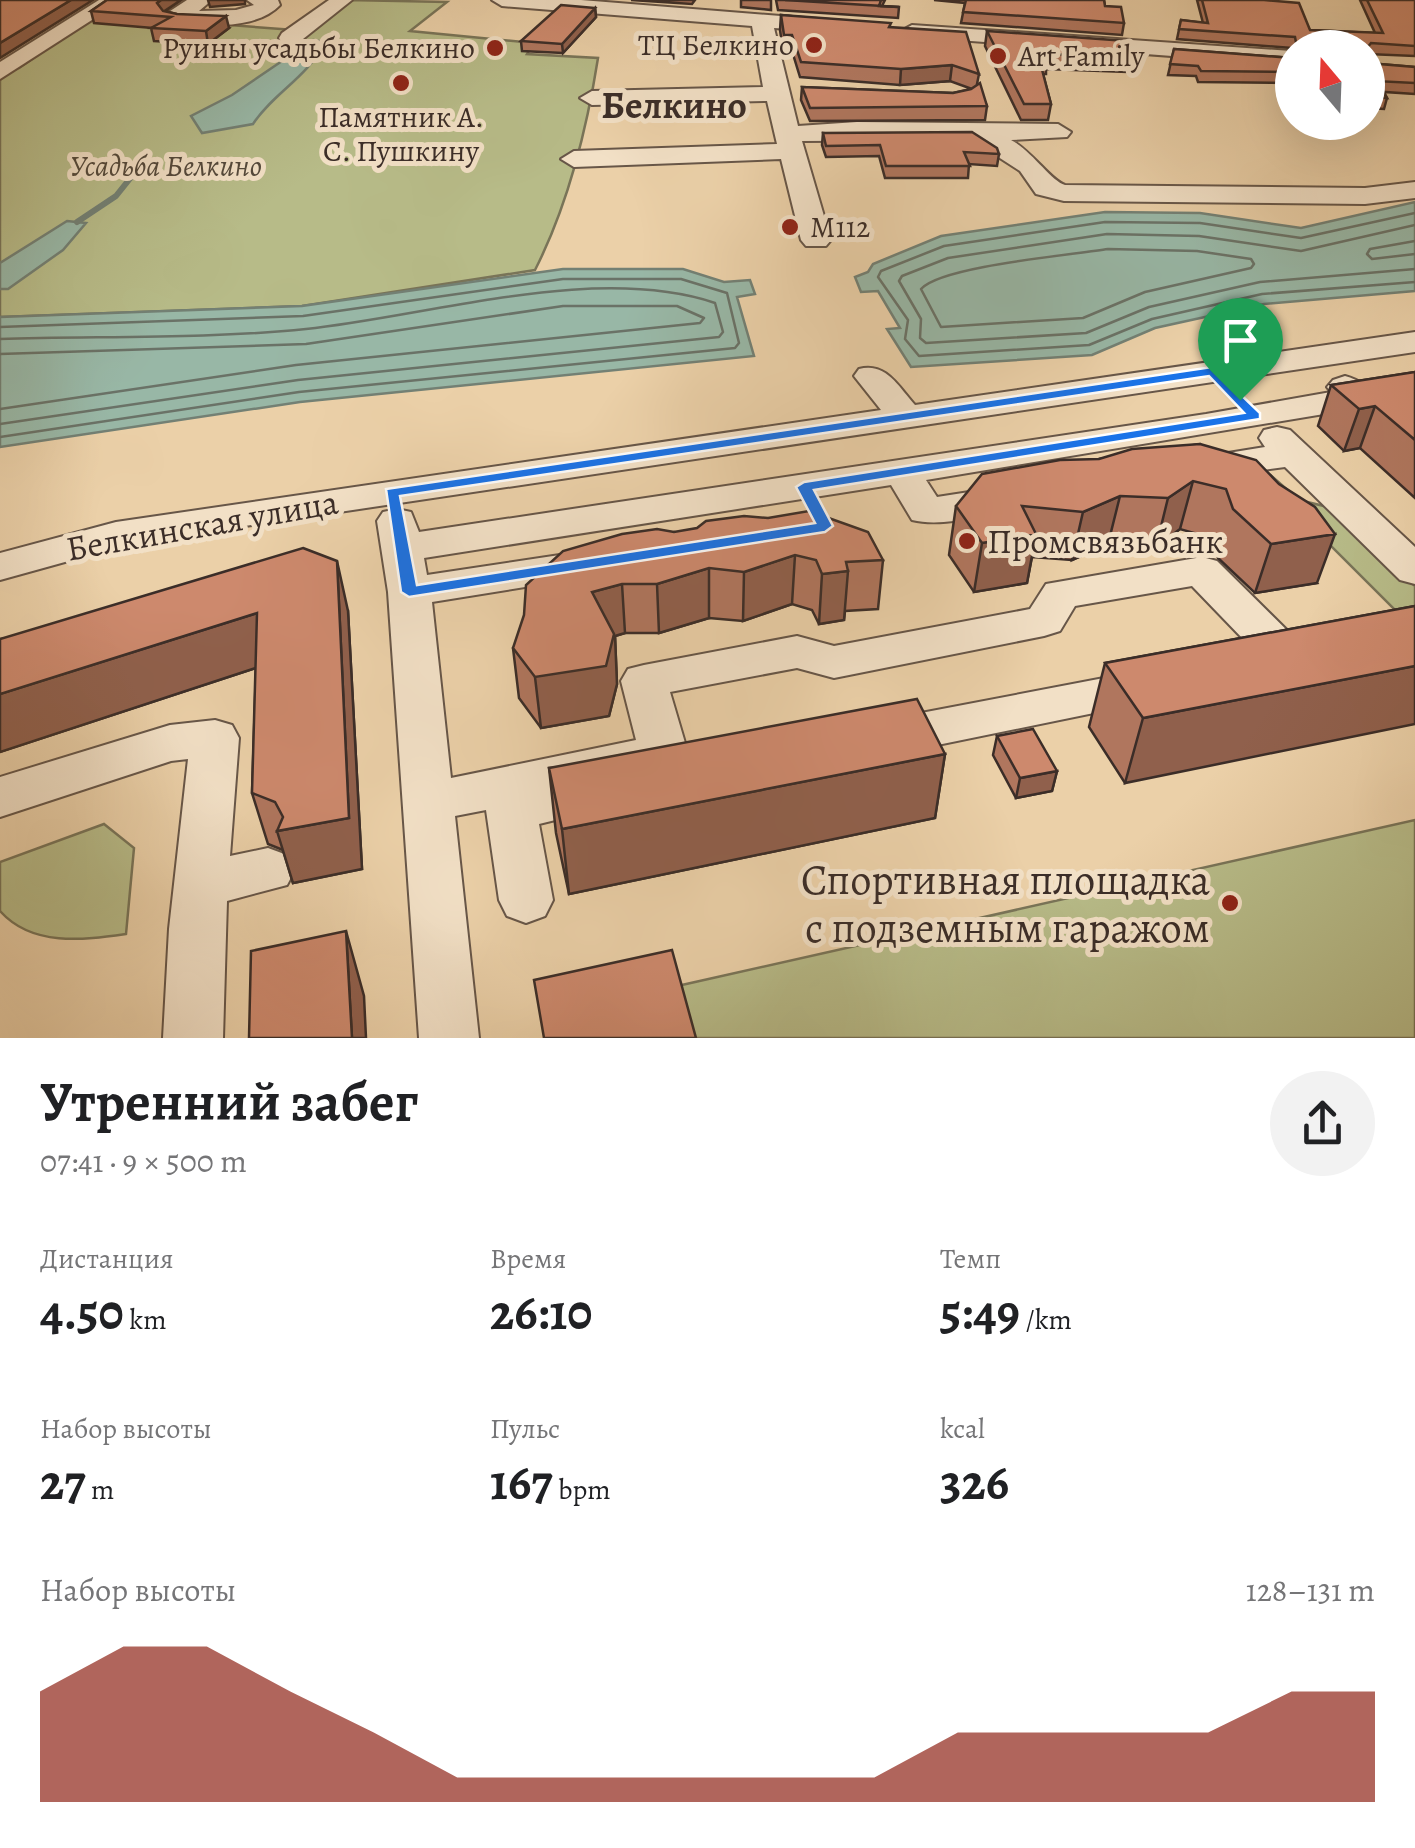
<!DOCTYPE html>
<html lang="ru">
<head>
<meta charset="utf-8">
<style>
	body { margin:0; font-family:Alegreya,serif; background:#f2f2f2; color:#202124; height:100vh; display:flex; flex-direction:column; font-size:38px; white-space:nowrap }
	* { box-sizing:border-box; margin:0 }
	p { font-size:32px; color:#757577 }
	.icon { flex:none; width:55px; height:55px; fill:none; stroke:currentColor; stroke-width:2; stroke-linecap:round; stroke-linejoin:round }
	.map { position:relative; height:1038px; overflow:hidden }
	.details { display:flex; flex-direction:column; background:#fff; flex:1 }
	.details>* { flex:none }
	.needle { width:65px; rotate:341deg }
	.tools { position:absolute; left:1275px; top:30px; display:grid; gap:20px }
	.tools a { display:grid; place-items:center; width:110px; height:110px; border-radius:50%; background:#fff; box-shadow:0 10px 40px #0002; font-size:50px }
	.pin { position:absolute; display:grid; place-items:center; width:85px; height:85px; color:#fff; margin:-102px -42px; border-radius:50% 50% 50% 0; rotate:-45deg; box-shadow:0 0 10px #0007 }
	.pin .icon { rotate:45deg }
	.round { display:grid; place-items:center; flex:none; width:105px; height:105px; border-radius:52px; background:#f2f2f2 }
	.head { display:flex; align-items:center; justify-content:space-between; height:170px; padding:0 40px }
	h1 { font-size:55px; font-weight:600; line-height:75px }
	.stats { display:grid; grid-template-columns:repeat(3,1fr); gap:15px; height:170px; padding:10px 40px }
	.stats div { display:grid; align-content:center }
	.stats b { font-size:50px; font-weight:600 }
	.stats small { font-size:28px; font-weight:400 }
	.stats p { font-size:28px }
	.chart { height:280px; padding:20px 40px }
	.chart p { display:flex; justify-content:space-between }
	.chart svg { width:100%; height:180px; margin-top:10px; fill:#8f2418; opacity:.7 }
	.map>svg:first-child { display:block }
	.green { fill:#b7bb88; stroke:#797458; stroke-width:2.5 }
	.water { fill:#98b7a6; stroke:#738074; stroke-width:2.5 }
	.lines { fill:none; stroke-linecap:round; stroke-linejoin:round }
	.shore { stroke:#6a7267; stroke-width:2.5 }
	.stream { stroke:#738074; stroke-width:6 }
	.minor-casing { stroke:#675648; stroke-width:4 }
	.minor { fill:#f2e0c6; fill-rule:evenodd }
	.wall { fill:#b0765e; stroke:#3b2d28; stroke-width:2.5 }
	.shaded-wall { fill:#90604c; stroke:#3b2d28; stroke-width:2.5 }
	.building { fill:#cd896d; stroke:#3b2d28; stroke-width:2.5 }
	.route { fill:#1a73e8; stroke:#fff; stroke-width:2.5; fill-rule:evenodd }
	.poi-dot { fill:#8f2418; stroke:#f2e0c6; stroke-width:4 }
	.labels { text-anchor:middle; stroke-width:10; stroke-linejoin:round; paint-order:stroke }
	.far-poi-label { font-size:30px; fill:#3b2d28; stroke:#f2e0c6; text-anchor:end }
	.far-park-label { font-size:30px; font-style:italic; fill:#54493b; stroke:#f2e0c6 }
	.street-label { font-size:35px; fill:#3b2d28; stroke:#f2e0c6 }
	.poi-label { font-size:35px; fill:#3b2d28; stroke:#f2e0c6; text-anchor:start }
	.far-district-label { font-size:38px; font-weight:bold; fill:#3b2d28; stroke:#f2e0c6 }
	.near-poi-label { font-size:42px; fill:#3b2d28; stroke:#f2e0c6; text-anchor:end }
</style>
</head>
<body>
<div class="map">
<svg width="1415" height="1038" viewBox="0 0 1415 1038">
	<rect width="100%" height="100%" fill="#ebd0a8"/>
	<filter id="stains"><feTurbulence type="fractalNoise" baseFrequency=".002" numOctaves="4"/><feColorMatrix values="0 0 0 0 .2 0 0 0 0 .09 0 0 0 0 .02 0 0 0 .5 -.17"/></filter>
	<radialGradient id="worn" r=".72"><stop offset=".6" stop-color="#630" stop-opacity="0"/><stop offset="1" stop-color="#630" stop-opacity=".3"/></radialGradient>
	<g class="green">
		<path d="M347,0L447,2L410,31L534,43L527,54L598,58C587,128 567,207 535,270L302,306L0,317V67L19,68L96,15L308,31Z"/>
		<path d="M1260,466L1299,500L1332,508L1415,586V617L1407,622L1252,467Z"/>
		<path d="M1415,820V1038H687L673,987Z"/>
		<path d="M104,824L134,848L126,934C83,940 32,947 0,911V862Z"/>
	</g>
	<g class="water">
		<path d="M313,40L324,42C310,76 273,93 253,124L202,133L191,116L232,95Z"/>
		<path d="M1415,202V291L1264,304L1155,328L1092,355L911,367L887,329L900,328L878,291L861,292L855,277L868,272L873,264L941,236L1105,212L1200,213L1301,228Z"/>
		<path d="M67,221L86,223L63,250L8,289H0V263Z"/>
		<path d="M563,269H683L724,282L750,280L755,294L737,297L754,356L300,402L0,447V317L302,306Z"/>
	</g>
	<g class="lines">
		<g class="shore">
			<path d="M1415,213L1301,238L1200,223L1105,222L944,246L881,271L878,277L908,320L905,339L919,356L1089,345L1152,319L1262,294L1415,282"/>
			<path d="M1415,225L1301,251L1199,236L1107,234L948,258L902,276L899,281L921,319L920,338L926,343L1086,333L1149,307L1260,282L1415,269"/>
			<path d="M1415,241L1370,249L1367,254L1372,259L1415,254"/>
			<path d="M1108,249L1197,251L1251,259L1254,264L1251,268L1145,292L1083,318L941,327L921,289C941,266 1072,255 1108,249Z"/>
			<path d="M0,327L303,316L563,279H681L727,293L739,343L735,348L299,392L0,437"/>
			<path d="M0,339C99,336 209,339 306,329C430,316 596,263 715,303L723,332L719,337L298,380L0,424"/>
			<path d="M0,354L306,344L563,306H677L704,318L700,323L296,365L0,409"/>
		</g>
		<path class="stream" d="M77,222L116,196L132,176"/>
		<defs>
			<g id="minor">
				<path d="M99,0H123L0,79V62Z"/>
				<path d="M187,0H212L199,11L236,10L254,5L247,0H278L280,5C255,31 200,27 167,19L164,15Z"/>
				<path d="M329,0H352L298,43H282L279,38L282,33Z"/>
				<path d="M492,0H581L843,21L846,26L835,32L774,28L798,126L857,122L1058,124L1071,132L1067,137L1011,140C1032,151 1051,181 1065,185L1365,188L1415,182V198L1365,204L1064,201L1036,194L1020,171L972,140L802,141L831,240L826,246H806L801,240L781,159L574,167L561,159L574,151L777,144L767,101L592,105L580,98L592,91L763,87L752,26L502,6Z"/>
				<path d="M912,25L1292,51V65L904,36L901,31Z"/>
				<path d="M1415,332V352L245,526L119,547L0,580V553L116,522L881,410L854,376L859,369C886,362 898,386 915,405Z"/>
				<path d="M1345,376C1359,380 1369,386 1377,398L1372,406L926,480L937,497L1008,486L1022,490L1028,498L1022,506C990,514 944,528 912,520L891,485L424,558L427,575L593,550L608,554L614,563L608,572L593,576L432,602L451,778L636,740L621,681L628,669L644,665L797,636L834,646L1030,609L1046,584L1202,557L1217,561L1305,648L1312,659L1305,670L1289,675L1273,670L1192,586L1075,606L1060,631L1044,636L834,678L797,668L670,692L688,753L681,766L582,789L587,800L580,814L539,824L553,900L545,916L526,923L507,916L499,900L486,810L455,816L479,1038H419L388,592L377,521L383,512L397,509L411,512L419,532L1206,414L1331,392L1327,387L1333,380Z"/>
				<path d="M1277,427L1290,430L1415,547V584L1400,580L1285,467L1204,478L1191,475L1185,467L1191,459L1265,447L1259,438L1264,430Z"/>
				<path d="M1151,669L1167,674L1174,686L1167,698L879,757L862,752L855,739L862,726L879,721Z"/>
				<path d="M215,720L232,725L239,738L230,856L268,848L287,855L295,870L287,885L227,901L223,1038H163L169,929L188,759L171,761L0,817V777L170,725Z"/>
			</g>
		</defs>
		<use href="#minor" class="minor-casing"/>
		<use href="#minor" class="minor"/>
	</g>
	<g class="wall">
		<path d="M107,0H181L165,11L229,28L208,44L154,41L151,28H153L94,23L91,11Z"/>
		<path d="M631,0H695L692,4Z"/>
		<path d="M741,0H771V10L741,7Z"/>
		<path d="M776,0H885L882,6L899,7L898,18L778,10Z"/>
		<path d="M934,0H1104L1105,6L1124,23L1122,35L961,23L965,3Z"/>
		<path d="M1197,0H1264L1310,30L1375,33L1360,0H1415V56L1368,54V63L1415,67V94L1384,92L1387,98L1384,109L1368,108V48H1292L1177,39L1181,20L1203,23Z"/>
		<path d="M595,8L596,17L563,53L522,51L521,41Z"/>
		<path d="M781,15L891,27L979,74L977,84L987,106L985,120L810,121L801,100L802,87L953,93L972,89L950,81L900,85L800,77L792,51H783L780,30Z"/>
		<path d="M987,31L1130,57L1127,72L1046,69V74H1043L1051,104L1048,120H1021L985,46Z"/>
		<path d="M1174,49L1292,58V83L1198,82L1196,76L1168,75Z"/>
		<path d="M823,133L999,154L997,166L969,164L968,178H885L879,156L826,157L822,145Z"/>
		<path d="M1415,372V498L1360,448L1344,451L1318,426L1331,385Z"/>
		<path d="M1200,444L1317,583L1255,593L1218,558L1212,538L1180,529L1156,547L1108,544L1072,560L1032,557L1027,583L974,592L949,555L956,506L1099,459Z"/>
		<path d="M674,532L883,560L878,609L845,611L844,620L819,624L812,610L792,604L743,621L709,618L659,633H625L615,636L617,684L609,716L541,728L519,698L513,648Z"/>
		<path d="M1415,606L1125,783L1089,727L1105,663Z"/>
		<path d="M348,611L362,869L293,883L283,850L268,844L252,793L256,668L0,752V639Z"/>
		<path d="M997,736L1057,771L1052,791L1016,798L993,755Z"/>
		<path d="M945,754L935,818L569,894L556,833L549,768Z"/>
	</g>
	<g class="shaded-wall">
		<path d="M71,0H93L0,58V43Z"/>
		<path d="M161,0H181L160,14L157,3Z"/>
		<path d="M208,0H245V4L210,7Z"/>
		<path d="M595,8L596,17L563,53L562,44Z"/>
		<path d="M226,16L229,28L208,44L206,31Z"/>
		<path d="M952,65L950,81L900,85L901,69Z"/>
		<path d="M1375,406L1360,448L1344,451L1359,409Z"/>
		<path d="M1193,481L1180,529L1156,547L1168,498Z"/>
		<path d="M1120,496L1108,544L1072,560L1083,512Z"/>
		<path d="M1036,534L1027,583L974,592L982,543Z"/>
		<path d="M1335,534L1317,583L1255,593L1271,544Z"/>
		<path d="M795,555L792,604L743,621L744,572Z"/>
		<path d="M337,561L348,611L362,869L293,883L277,831L349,818Z"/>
		<path d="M709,568V618L659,633L657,584Z"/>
		<path d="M848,571L844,620L819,624L822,574Z"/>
		<path d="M622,584L625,633L615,636L617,684L609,716L541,728L535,677L592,592Z"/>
		<path d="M257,613L271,663L0,752V694Z"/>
		<path d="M1415,666V724L1125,783L1143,718Z"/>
		<path d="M945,754L935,818L569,894L562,829Z"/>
		<path d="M1057,771L1052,791L1016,798L1020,778Z"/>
		<path d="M346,931L364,996L366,1038H352Z"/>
	</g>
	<g class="building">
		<path d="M0,0H71L0,43Z"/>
		<path d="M107,0H161L157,3L163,11L177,14L226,16L206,31L151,28L171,17L91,11Z"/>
		<path d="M785,0H881L879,6L899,7Z"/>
		<path d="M966,0H1104L1105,6L1121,7L1124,23L963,12Z"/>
		<path d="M1202,0H1264L1299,3L1310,30L1383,33L1367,0H1415V46L1371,43L1367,48H1297L1295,37L1179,29L1181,20L1208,23Z"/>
		<path d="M561,5L595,8L562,44L521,41Z"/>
		<path d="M781,15L891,23L889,27L966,32L979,74L952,65L901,69L801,62L792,35H784Z"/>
		<path d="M987,31L1127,41L1130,57L1048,54V59L1039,58L1051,104H1024Z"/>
		<path d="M1174,49L1292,58V72L1201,71L1198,66L1170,64Z"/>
		<path d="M1368,49V63L1415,67V83L1376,81L1387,98L1368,96Z"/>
		<path d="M980,83L987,106L810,108L802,87L953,93L971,89Z"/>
		<path d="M972,132L997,148L999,154L964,152L970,166H886L880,145L826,146L823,133Z"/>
		<path d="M1415,372V440L1375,406L1359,409L1331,385Z"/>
		<path d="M1200,444L1256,460L1279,484L1315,507L1335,534L1271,544L1233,509L1226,489L1193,481L1168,498L1120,496L1083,512L1022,506L1036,534L982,543L956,506L982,474L1060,460L1099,459L1132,449Z"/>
		<path d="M809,511L868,532L883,560L846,562L848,571L822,574L816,560L795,555L744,572L709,568L657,584H622L592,592L614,634L606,666L535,677L513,648L524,615L526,585L563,551L622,534L657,529L674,532L697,528L706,521L744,516L768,518Z"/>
		<path d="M303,548L337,561L349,818L277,831L283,817L275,802L252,793L257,613L0,694V639Z"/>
		<path d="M1415,606V666L1143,718L1105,663Z"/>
		<path d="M917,699L945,754L562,829L549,768Z"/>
		<path d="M1033,729L1057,771L1020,778L997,736Z"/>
		<path d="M346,931L352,1038H249L251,951Z"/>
		<path d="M672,950L696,1038H544L534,980Z"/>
	</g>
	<path class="route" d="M1212,367L1260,413V419L814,490L833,526L825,532L409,597L401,592L386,489ZM1209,376L1244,413L804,482L796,487L815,523L417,585L400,496Z"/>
	<g class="poi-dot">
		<circle cx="814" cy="45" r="10"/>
		<circle cx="495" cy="48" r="10"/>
		<circle cx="998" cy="56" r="10"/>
		<circle cx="401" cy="83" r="10"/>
		<circle cx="790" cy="227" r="10"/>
		<circle cx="967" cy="541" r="10"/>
		<circle cx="1230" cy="903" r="10"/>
	</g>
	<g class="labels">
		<g class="far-poi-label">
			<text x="794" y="55">ТЦ Белкино</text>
			<text x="475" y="58">Руины усадьбы Белкино</text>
			<text x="1018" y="66" text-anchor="start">Art Family</text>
			<text x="401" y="127" text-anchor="middle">Памятник А.<tspan x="401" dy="34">С. Пушкину</tspan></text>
			<text x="810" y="237" text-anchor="start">М112</text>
		</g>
		<g class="far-park-label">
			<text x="166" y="176">Усадьба Белкино</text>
		</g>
		<g class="street-label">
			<text transform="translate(202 525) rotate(-10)" y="12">Белкинская улица</text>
		</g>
		<g class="poi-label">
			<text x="987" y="553">Промсвязьбанк</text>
		</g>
		<g class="far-district-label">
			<text x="674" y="118">Белкино</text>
		</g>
		<g class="near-poi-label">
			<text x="1210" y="894">Спортивная площадка<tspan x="1210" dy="48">с подземным гаражом</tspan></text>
		</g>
	</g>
	<rect width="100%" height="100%" filter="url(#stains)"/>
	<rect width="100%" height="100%" fill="url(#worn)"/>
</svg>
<div class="tools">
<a><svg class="needle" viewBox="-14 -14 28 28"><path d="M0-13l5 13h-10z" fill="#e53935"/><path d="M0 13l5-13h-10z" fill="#757577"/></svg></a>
</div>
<div class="pin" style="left:1240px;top:400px;background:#1e9e55"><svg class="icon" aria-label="arrive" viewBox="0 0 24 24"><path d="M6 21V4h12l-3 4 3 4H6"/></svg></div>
</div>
<section class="details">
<div class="head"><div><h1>Утренний забег</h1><p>07:41 · 9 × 500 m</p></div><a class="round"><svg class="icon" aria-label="share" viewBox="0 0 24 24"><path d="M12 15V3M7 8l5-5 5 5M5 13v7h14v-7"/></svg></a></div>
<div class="stats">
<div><p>Дистанция</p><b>4.50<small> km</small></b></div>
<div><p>Время</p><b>26:10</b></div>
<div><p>Темп</p><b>5:49<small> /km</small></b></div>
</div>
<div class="stats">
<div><p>Набор высоты</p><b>27<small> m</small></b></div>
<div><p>Пульс</p><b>167<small> bpm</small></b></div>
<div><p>kcal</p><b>326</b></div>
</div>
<div class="chart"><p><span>Набор высоты</span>128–131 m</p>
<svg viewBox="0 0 160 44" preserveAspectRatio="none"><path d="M0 44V17L10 6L20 6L30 17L40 27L50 38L60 38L70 38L80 38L90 38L100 38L110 27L120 27L130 27L140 27L150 17L160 17V44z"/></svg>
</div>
</section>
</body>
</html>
